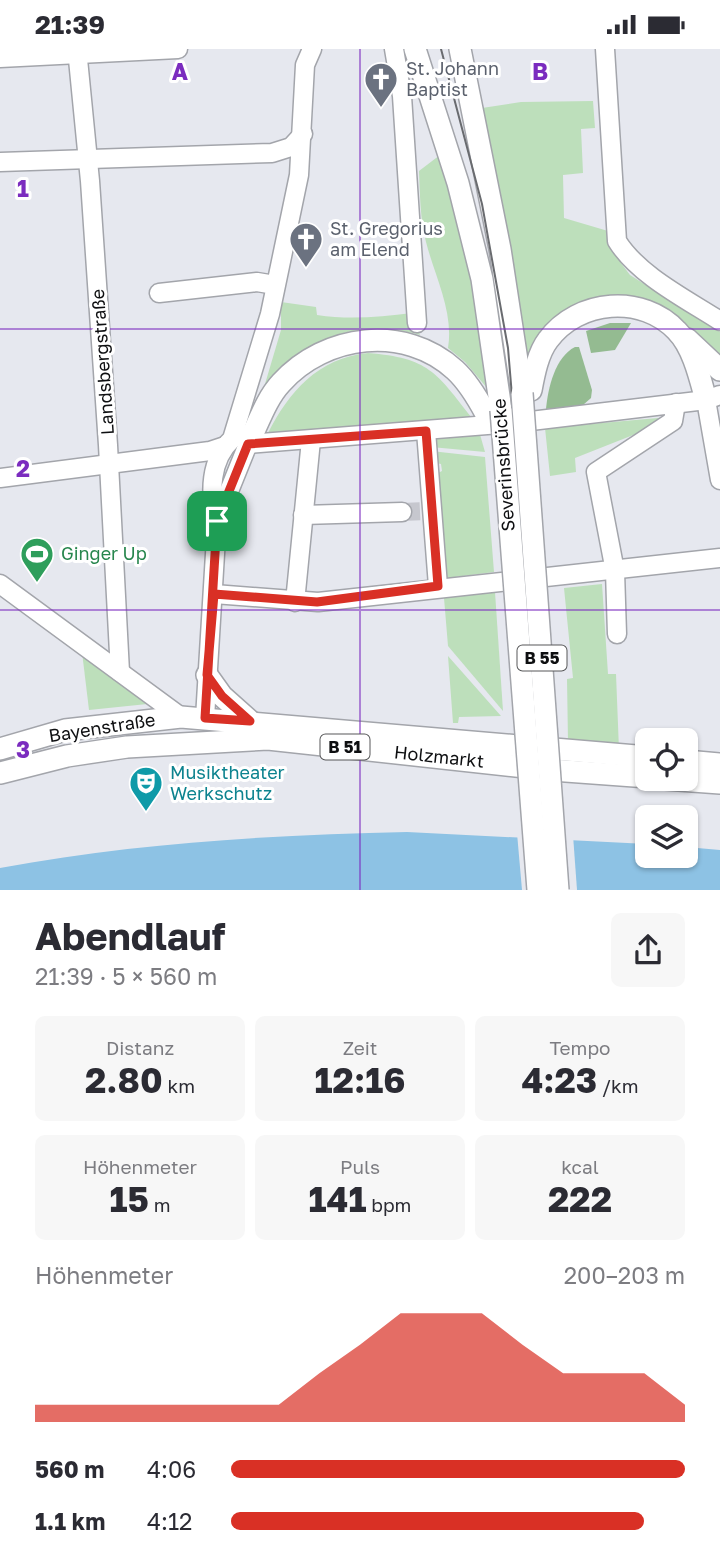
<!DOCTYPE html>
<html lang="de">
<head>
<meta charset="utf-8">
<style>
	body { margin:0; font-family:"Golos Text",sans-serif; background:#f7f7f7; color:#2b2b33; height:100vh; display:flex; flex-direction:column; font-size:26px; white-space:nowrap }
	* { box-sizing:border-box; margin:0 }
	p { font-size:23px; color:#7c7c81 }
	.icon { flex:none; width:38px; height:38px; fill:none; stroke:currentColor; stroke-width:2; stroke-linecap:round; stroke-linejoin:round }
	.map { position:relative; height:841px; overflow:hidden }
	.drawer { display:flex; flex-direction:column; background:#fff; flex:1 }
	.drawer>* { flex:none }
	.controls { position:absolute; left:635px; top:679px; display:grid; gap:14px }
	.controls a { display:grid; place-items:center; width:63px; height:63px; border-radius:10px; background:#fff; box-shadow:0 2px 5px #0004; font-size:35px }
	.pin { position:absolute; display:grid; place-items:center; width:60px; height:60px; color:#fff; margin:-30px; border-radius:14px; box-shadow:0 4px 10px #0006 }
	.round { display:grid; place-items:center; flex:none; width:74px; height:74px; border-radius:10px; background:#f7f7f7 }
	.overview { display:flex; align-items:center; justify-content:space-between; height:119px; padding:0 35px }
	h1 { font-size:38px; font-weight:700; line-height:52px }
	.stats { display:grid; grid-template-columns:repeat(3,1fr); gap:10px; height:119px; padding:7px 35px }
	.stats div { display:grid; align-content:center; border-radius:10px; background:#f7f7f7; text-align:center }
	.stats b { font-size:35px; font-weight:700 }
	.stats small { font-size:19px; font-weight:400 }
	.stats p { font-size:19px }
	.chart { height:196px; padding:14px 35px }
	.chart p { display:flex; justify-content:space-between }
	.chart svg { width:100%; height:126px; margin-top:7px; fill:#d93025; opacity:.7 }
	ul { padding:0 35px; list-style:none; font-size:23px }
	li { display:grid; grid-template-columns:112px 84px 1fr; align-items:center; height:52px }
	li i { height:18px; border-radius:9px; background:#d93025 }
	.status { display:flex; justify-content:space-between; align-items:center; height:49px; padding:0 35px; background:#fff; direction:ltr }
	.status svg { height:19px; fill:currentColor }
	.map>svg:first-child { display:block }
	.green { fill:#bddfbb }
	.forest { fill:#94bb91 }
	.water { fill:#8dc2e4 }
	.pier { fill:#e6e8ef }
	.lines { fill:none; stroke-linecap:round; stroke-linejoin:round }
	.minor-tunnel { stroke:#c6c7ce; stroke-width:18; stroke-dasharray:18 9; stroke-linecap:butt }
	.minor-casing { stroke:#a3a5ab; stroke-width:21 }
	.major-casing { stroke:#a3a5ab; stroke-width:24 }
	.minor { stroke:#fff; stroke-width:18 }
	.major { stroke:#fff; stroke-width:21 }
	.tram { stroke:#696b6f; stroke-width:2 }
	.major-bridge-casing { stroke:#a3a5ab; stroke-width:24; stroke-linecap:butt }
	.major-bridge { stroke:#fff; stroke-width:21 }
	.route-casing { stroke:#fff; stroke-width:14 }
	.route { stroke:#d93025; stroke-width:9 }
	.grid { fill:none; stroke:#7b2cbf; stroke-width:2; stroke-opacity:0.55 }
	.labels { text-anchor:middle; stroke-width:6; stroke-linejoin:round; paint-order:stroke }
	.shield { fill:#fff; stroke:#565758; stroke-width:2 }
	.shield-label { font-size:16px; font-weight:bold; fill:#0e0f11 }
	.worship-label { font-size:18px; fill:#5b616d; stroke:#fff; text-anchor:start }
	.street-label { font-size:18px; fill:#0e0f11; stroke:#fff }
	.leisure-label { font-size:18px; fill:#27864d; stroke:#fff; text-anchor:start }
	.culture-label { font-size:18px; fill:#0d838f; stroke:#fff; text-anchor:start }
	.grid-label { font-size:23px; text-anchor:middle; font-weight:bold; fill:#7b2cbf; stroke:#fff; stroke-width:6; stroke-linejoin:round; paint-order:stroke }
</style>
</head>
<body>
<div class="status"><b>21:39</b><svg viewBox="0 0 49 12"><path d="M0 12V9h3v3zM5 12V6h3v6zM10 12V3h3v9zM15 12V0h3v12zM26 1h20v11H26zM47 4h2v5h-2z"/></svg></div>
<div class="map">
<svg width="720" height="841" viewBox="0 0 720 841">
	<rect width="100%" height="100%" fill="#e6e8ef"/>
	<g class="green">
		<path d="M593,52L595,79L581,80L583,124L563,126L564,169L608,182L621,214L630,226L720,283V314L685,278L585,258L527,314L503,159L482,59L521,53Z"/>
		<path d="M440,106L474,232L493,346L465,313L448,299C454,263 435,228 426,193C420,170 420,145 419,122Z"/>
		<path d="M281,253L316,258L317,266C349,271 380,268 412,264L420,286C387,276 338,277 309,300C295,310 283,326 271,338L265,335L281,281Z"/>
		<path d="M368,304C429,309 436,323 472,369L268,384C289,343 318,309 368,304Z"/>
		<path d="M658,369L661,375L575,409L576,423L550,427L545,379Z"/>
		<path d="M479,382L485,403L431,398L430,386Z"/>
		<path d="M431,402L485,408L494,523L447,529L436,425L442,422L441,415L436,414Z"/>
		<path d="M602,535L608,625H616L619,701L568,693L567,630L573,629L564,539Z"/>
		<path d="M495,543L503,662L448,597L444,549Z"/>
		<path d="M82,603L157,654L89,661Z"/>
		<path d="M448,607L501,667L459,668L458,674H453Z"/>
	</g>
	<g class="forest">
		<path d="M610,274H631L615,301L591,304L586,282Z"/>
		<path d="M575,298H579L592,341L591,349L583,356L546,360C548,339 555,308 575,298Z"/>
	</g>
	<path class="water" d="M407,783L647,795L648,807H686V798L720,801V841H0V819C134,794 271,786 407,783Z"/>
	<path class="pier" d="M517,784L573,786L577,841H522Z"/>
	<g class="lines">
		<path class="minor-tunnel" d="M402,463L424,462"/>
		<defs>
			<g id="minor">
				<path d="M77,0L90,132L108,396L120,623"/>
				<path d="M394,0L402,47L417,274"/>
				<path d="M605,0L617,192C638,226 686,250 720,272"/>
				<path d="M0,9L178,0"/>
				<path d="M0,113L272,104L291,98L303,85"/>
				<path d="M159,244L257,233L275,236"/>
				<path d="M706,351L720,431"/>
				<path d="M426,382L438,537"/>
				<path d="M0,429L210,402L225,397"/>
				<path d="M303,466L402,463"/>
				<path d="M217,472C209,444 210,411 232,390L270,265L299,126L305,16L312,0"/>
				<path d="M0,535L181,668"/>
				<path d="M214,545L318,553L720,509"/>
				<path d="M295,553L311,391"/>
				<path d="M617,585L615,522L596,423L673,372L676,354"/>
				<path d="M205,669L217,472L248,395L514,374L706,351L720,346"/>
			</g>
			<g id="major">
				<path d="M415,0L458,134L482,230L501,361"/>
				<path d="M460,0L500,200L522,344"/>
				<path d="M687,290L720,321"/>
				<path d="M531,341C534,325 538,304 548,291C578,250 643,245 677,282C693,298 700,329 706,351"/>
				<path d="M248,395C258,375 266,350 281,334C325,285 405,275 455,321C467,332 478,350 486,365"/>
				<path d="M207,626L222,647L250,672"/>
				<path d="M0,700L65,681L181,668L648,708"/>
				<path d="M686,712L720,715"/>
				<path d="M0,724L67,707L127,698L268,690L552,721L648,728"/>
				<path d="M665,730L720,734"/>
			</g>
		</defs>
		<use href="#minor" class="minor-casing"/>
		<use href="#major" class="major-casing"/>
		<use href="#minor" class="minor"/>
		<use href="#major" class="major"/>
		<path class="tram" d="M441,0L482,155L508,299L553,841"/>
		<defs>
			<g id="major-bridge">
				<path d="M522,344L558,841"/>
				<path d="M501,361L538,841"/>
			</g>
		</defs>
		<use href="#major-bridge" class="major-bridge-casing"/>
		<use href="#major-bridge" class="major-bridge"/>
	</g>
	<g class="lines">
		<defs>
			<path id="route" d="M217,472C213,538 209,604 205,669L250,672L222,647L207,626L214,545L317,553L438,537L426,382L248,395L217,472"/>
		</defs>
		<use href="#route" class="route-casing"/>
		<use href="#route" class="route"/>
	</g>
	<path class="grid" d="M360,0V841M0,280H720M0,561H720"/>
	<defs>
		<symbol id="church-pin" viewBox="-11 -11 22 30"><path d="M0 17L-7.5 6A9.5 9.5 0 1 1 7.5 6Z" fill="#6b7280" stroke="#fff"/><path d="M-1.2-6h2.4v3.5h3.3v2.4h-3.3V6h-2.4V-.1h-3.3v-2.4h3.3Z" fill="#fff"/></symbol>
		<symbol id="stadium-pin" viewBox="-11 -11 22 30"><path d="M0 17L-7.5 6A9.5 9.5 0 1 1 7.5 6Z" fill="#2e9e5b" stroke="#fff"/><path d="M0-5a6.5 5 0 1 0 0 10a6.5 5 0 1 0 0-10ZM-3.5-1.8h7v3.6h-7Z" fill="#fff"/></symbol>
		<symbol id="theatre-pin" viewBox="-11 -11 22 30"><path d="M0 17L-7.5 6A9.5 9.5 0 1 1 7.5 6Z" fill="#0f9aa8" stroke="#fff"/><path d="M-5-5.5Q0-4 5-5.5V0Q5 5 0 6Q-5 5-5 0ZM-3.3-2.5H-1v1.5H-3.3ZM1-2.5H3.3v1.5H1ZM-2.8 1Q0 5.5 2.8 1Z" fill="#fff"/></symbol>
	</defs>
	<g fill-rule="evenodd">
		<use href="#church-pin" x="362" y="11" width="38" height="52"/>
		<use href="#church-pin" x="287" y="171" width="38" height="52"/>
		<use href="#stadium-pin" x="18" y="486" width="38" height="52"/>
		<use href="#theatre-pin" x="127" y="715" width="38" height="52"/>
	</g>
	<g class="labels">
		<g class="shield">
			<rect x="517.5" y="596.5" width="49" height="25" rx="5"/>
			<rect x="320.5" y="685.5" width="49" height="25" rx="5"/>
		</g>
		<g class="shield-label">
			<text x="542" y="615">B 55</text>
			<text x="345" y="704">B 51</text>
		</g>
		<g class="worship-label">
			<text x="406" y="26">St. Johann<tspan x="406" dy="21">Baptist</tspan></text>
			<text x="330" y="186">St. Gregorius<tspan x="330" dy="21">am Elend</tspan></text>
		</g>
		<g class="street-label">
			<text transform="translate(103 313) rotate(-94)" y="6">Landsbergstraße</text>
			<text transform="translate(504 416) rotate(-94)" y="6">Severinsbrücke</text>
			<text transform="translate(102 679) rotate(-9)" y="6">Bayenstraße</text>
			<text transform="translate(439 708) rotate(6)" y="6">Holzmarkt</text>
		</g>
		<g class="leisure-label">
			<text x="61" y="511">Ginger Up</text>
		</g>
		<g class="culture-label">
			<text x="170" y="730">Musiktheater<tspan x="170" dy="21">Werkschutz</tspan></text>
		</g>
	</g>
	<g class="grid-label">
		<text x="180" y="31">A</text>
		<text x="540" y="31">B</text>
		<text x="23" y="148">1</text>
		<text x="23" y="428">2</text>
		<text x="23" y="709">3</text>
	</g>
</svg>
<div class="controls">
<a><svg class="icon" aria-label="locate" viewBox="0 0 24 24"><circle cx="12" cy="12" r="6"/><path d="M12 2v4M12 18v4M2 12h4M18 12h4"/></svg></a>
<a><svg class="icon" aria-label="layers" viewBox="0 0 24 24"><path d="M12 4l9 5-9 5-9-5zM3 14l9 5 9-5"/></svg></a>
</div>
<div class="pin" style="left:217px;top:472px;background:#1e9e55"><svg class="icon" aria-label="arrive" viewBox="0 0 24 24"><path d="M6 21V4h12l-3 4 3 4H6"/></svg></div>
</div>
<section class="drawer">
<div class="overview"><div><h1>Abendlauf</h1><p>21:39 · 5 × 560 m</p></div><a class="round"><svg class="icon" aria-label="share" viewBox="0 0 24 24"><path d="M12 15V3M7 8l5-5 5 5M5 13v7h14v-7"/></svg></a></div>
<div class="stats">
<div><p>Distanz</p><b>2.80<small> km</small></b></div>
<div><p>Zeit</p><b>12:16</b></div>
<div><p>Tempo</p><b>4:23<small> /km</small></b></div>
</div>
<div class="stats">
<div><p>Höhenmeter</p><b>15<small> m</small></b></div>
<div><p>Puls</p><b>141<small> bpm</small></b></div>
<div><p>kcal</p><b>222</b></div>
</div>
<div class="chart"><p><span>Höhenmeter</span>200–203 m</p>
<svg viewBox="0 0 160 44" preserveAspectRatio="none"><path d="M0 44V38L10 38L20 38L30 38L40 38L50 38L60 38L70 27L80 17L90 6L100 6L110 6L120 17L130 27L140 27L150 27L160 38V44z"/></svg>
</div>
<ul>
<li><b>560 m</b>4:06<i style="width:100%"></i></li>
<li><b>1.1 km</b>4:12<i style="width:91%"></i></li>
</ul>
</section>
</body>
</html>
